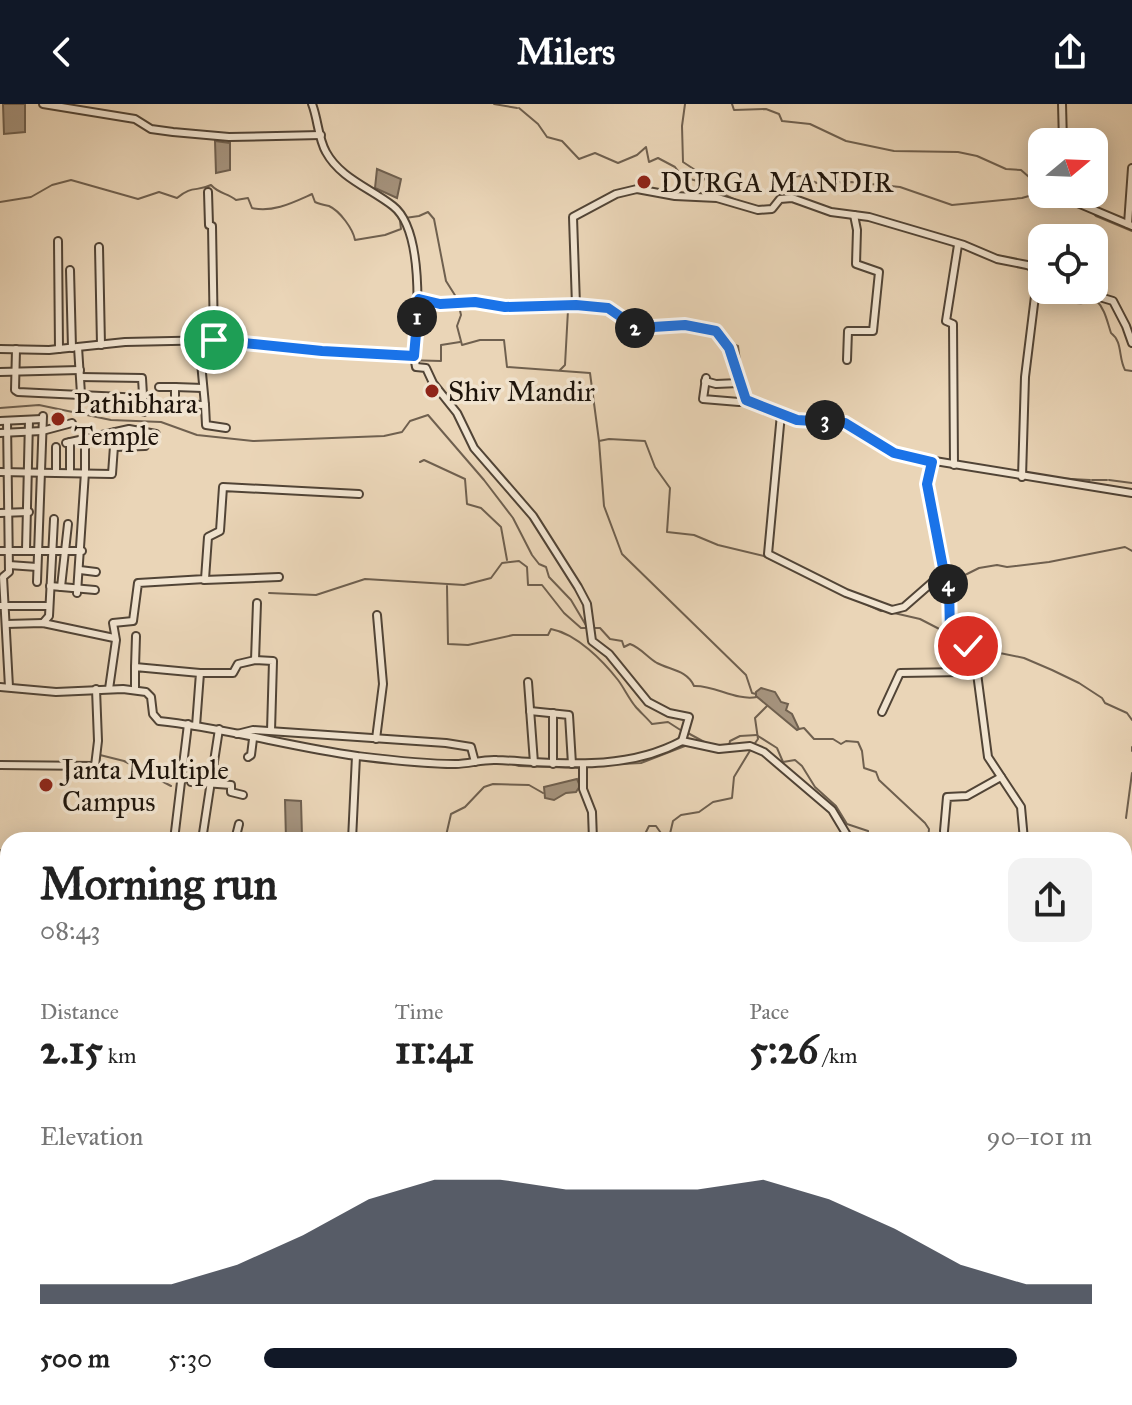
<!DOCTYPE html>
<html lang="en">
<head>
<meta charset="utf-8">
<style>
	body { margin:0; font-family:"IM FELL Great Primer",serif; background:#f2f2f2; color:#222; height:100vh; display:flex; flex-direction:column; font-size:30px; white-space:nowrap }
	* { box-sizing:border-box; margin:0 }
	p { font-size:26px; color:#767676 }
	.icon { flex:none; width:44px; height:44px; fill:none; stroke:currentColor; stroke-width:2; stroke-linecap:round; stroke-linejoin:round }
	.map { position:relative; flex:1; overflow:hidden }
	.sheet { position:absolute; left:0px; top:728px; width:1132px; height:574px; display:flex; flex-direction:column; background:#fff; border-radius:24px 24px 0 0; box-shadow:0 4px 20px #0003 }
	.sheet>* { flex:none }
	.needle { width:52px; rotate:71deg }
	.fabs { position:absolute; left:1028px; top:24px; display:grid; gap:16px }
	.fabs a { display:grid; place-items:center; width:80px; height:80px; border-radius:16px; background:#fff; box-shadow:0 4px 20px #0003; font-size:40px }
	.pin { position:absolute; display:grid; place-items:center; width:68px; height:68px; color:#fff; margin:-34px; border:4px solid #fff; border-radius:50%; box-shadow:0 2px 8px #0007 }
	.km { position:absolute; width:40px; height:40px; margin:-20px; border-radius:50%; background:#222; color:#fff; font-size:22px; line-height:40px; text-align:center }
	.round { display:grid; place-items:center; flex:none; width:84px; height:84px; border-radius:16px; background:#f2f2f2 }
	.overview { display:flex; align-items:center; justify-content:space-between; height:136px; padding:0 40px }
	h1 { font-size:44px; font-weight:700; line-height:60px }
	.figures { display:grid; grid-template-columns:repeat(3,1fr); gap:12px; height:136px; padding:8px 40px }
	.figures div { display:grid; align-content:center }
	.figures b { font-size:40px; font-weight:700 }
	.figures small { font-size:22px; font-weight:400 }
	.figures p { font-size:22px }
	.chart { height:224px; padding:16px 40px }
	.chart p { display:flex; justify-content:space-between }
	.chart svg { width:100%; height:144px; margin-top:8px; fill:#111827; opacity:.7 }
	ul { padding:0 40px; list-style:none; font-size:26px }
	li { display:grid; grid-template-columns:128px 96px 1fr; align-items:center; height:60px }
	li i { height:20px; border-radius:10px; background:#111827 }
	header { display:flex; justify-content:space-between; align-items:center; height:104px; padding:0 40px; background:#111827; color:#fff; font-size:36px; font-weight:700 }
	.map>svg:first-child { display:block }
	.water { fill:#a5937d; stroke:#6f604f; stroke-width:2 }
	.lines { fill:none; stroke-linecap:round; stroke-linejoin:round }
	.stream { stroke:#6f604f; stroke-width:2 }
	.minor-casing { stroke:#514436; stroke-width:10 }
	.major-casing { stroke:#1e140b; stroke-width:12 }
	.minor { stroke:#f1e4d0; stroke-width:6 }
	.major { stroke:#ead5b7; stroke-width:8 }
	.route-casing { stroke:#fff; stroke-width:16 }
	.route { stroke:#1a73e8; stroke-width:10 }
	.poi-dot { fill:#8f2418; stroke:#f1e4d0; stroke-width:3 }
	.labels { text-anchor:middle; stroke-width:7; stroke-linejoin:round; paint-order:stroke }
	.poi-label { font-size:28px; fill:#1e140b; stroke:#f1e4d0; text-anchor:start }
</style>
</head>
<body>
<header><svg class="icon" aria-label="back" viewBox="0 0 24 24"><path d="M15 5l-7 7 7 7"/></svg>Milers<svg class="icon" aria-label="share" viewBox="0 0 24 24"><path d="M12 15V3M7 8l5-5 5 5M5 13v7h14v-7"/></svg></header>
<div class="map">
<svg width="1132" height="1301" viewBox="0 0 1132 1301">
	<rect width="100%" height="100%" fill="#ead5b7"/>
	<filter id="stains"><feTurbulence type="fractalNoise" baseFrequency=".0025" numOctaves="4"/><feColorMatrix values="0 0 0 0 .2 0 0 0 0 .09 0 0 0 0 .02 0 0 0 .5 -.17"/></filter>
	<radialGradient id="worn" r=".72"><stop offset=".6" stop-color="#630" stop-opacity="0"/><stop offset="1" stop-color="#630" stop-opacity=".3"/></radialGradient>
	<g class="water">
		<path d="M3,0H25V28L4,30Z"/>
		<path d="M215,37L230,39V66L216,69Z"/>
		<path d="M377,65L401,75L397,94L375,84Z"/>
		<path d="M761,584L775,588L781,598L788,600L786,606L792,610L799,625L797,626L756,592V588Z"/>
		<path d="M577,675L580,682L576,688L566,689L554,696L545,694L544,683Z"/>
		<path d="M285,696L301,697L302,732L316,734L315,736H286Z"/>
	</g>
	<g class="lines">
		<g class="stream">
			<path d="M494,0L517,4"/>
			<path d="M685,0L682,22L683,58L712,77L721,89L740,98"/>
			<path d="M732,0L734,6L766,5L779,10L782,17L810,20L846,37L894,47L958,48L977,52L1006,65L1021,66L1029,73L1034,86L1042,88"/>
			<path d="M519,4L538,20L547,33L562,37L579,55L595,49L618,59L637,51L646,43L649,58L658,54L675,63L683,73L701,78L706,74"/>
			<path d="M793,73L800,72L817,79L851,78L900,83L952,101L1022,94L1039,89"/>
			<path d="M1044,90L1069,98"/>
			<path d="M0,98L31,93L52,81L71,76L138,95L159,88L177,94C192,81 197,88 211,81C219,90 228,89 236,96L248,94L252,104C273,109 294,98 312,90L315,98C319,100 324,101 329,102C340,107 353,125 355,136L385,131L401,125L400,117"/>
			<path d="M775,98L786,90"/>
			<path d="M1092,108L1096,112L1132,127"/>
			<path d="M405,114L419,112L428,108L434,115L446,177L458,196"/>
			<path d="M1058,186L1062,188V194C1073,200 1084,201 1096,196C1105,205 1107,217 1111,229C1123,238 1118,253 1125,266L1132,267"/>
			<path d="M459,202L461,211L457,222L462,241L480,236H504L507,263L590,269L599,337L604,402L622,450L746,571L752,589L756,590"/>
			<path d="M624,220L635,227"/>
			<path d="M714,223L722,228L730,239L738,242L743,281"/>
			<path d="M404,256L441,257V241L460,238"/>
			<path d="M560,266L565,261L568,206"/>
			<path d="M0,304L39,301L111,316L161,318L197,331L253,337L384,332L402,328L410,317L428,311L484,376L513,414L532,451L539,460L546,463L549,473L571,496L587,523"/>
			<path d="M862,332C878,347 903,356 925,359"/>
			<path d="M599,337L609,335L645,337L655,363L670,384L667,428L694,431L718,441L764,452L785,462"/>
			<path d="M420,358L424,356L465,375L467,400L481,404L501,423L507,456"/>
			<path d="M1052,374L1090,376"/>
			<path d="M1092,376H1107"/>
			<path d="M1109,376L1132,379"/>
			<path d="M948,472L961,473L979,464L997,461L1007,463L1049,458L1125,443L1132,447"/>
			<path d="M809,474L842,490"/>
			<path d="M447,482L448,540L468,541L513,531H548L551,525C577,530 603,557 618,576C624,584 628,593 635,602C640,608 646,613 652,620L668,618L682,627"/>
			<path d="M269,489L316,491L365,475L464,481L491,474L502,459L519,457L527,463L528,481H542L564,509L581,524H586"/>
			<path d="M848,492L881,507H896"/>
			<path d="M894,509L920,515L949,530"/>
			<path d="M591,524H600L610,535L622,537L624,543L630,540C641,544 647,553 657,559C670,566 687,566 694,582C715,581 735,597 757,593"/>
			<path d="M967,538L990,547L1024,554L1052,566L1079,579L1102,594L1105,599L1127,609L1132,616"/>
			<path d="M799,625L804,624L814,635H833L841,640L846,637L858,638L862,647L864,664L876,668L879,676L925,719L929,725L928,736"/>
			<path d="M686,628L708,640"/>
			<path d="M758,632L777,644L783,658L795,656L802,662L815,683L836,702L847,720L868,727V736"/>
			<path d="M729,642L730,637L740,632L757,631"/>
			<path d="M753,642L758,635L755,614L767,602"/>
			<path d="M1132,643V647"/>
			<path d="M100,651L124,657L171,682"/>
			<path d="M508,659L519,662L581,664"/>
			<path d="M601,661L641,659L690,640"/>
			<path d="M425,662L454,664L486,659"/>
			<path d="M1126,714L1132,669"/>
			<path d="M445,736L451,710L465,703L484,683L493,680L529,681L543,689"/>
			<path d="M642,736L649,722H656L663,732L669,734L673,717L681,711L699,708L713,698L732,694L734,673L751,645"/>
			<path d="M0,746L8,751"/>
			<path d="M1124,766L1132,763"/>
			<path d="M1124,832L1132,843"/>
			<path d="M1124,1266L1132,1264"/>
			<path d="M588,1294L601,1301"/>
			<path d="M913,1294H917"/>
			<path d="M915,1295L916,1301"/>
			<path d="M837,1299L859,1301"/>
			<path d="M729,1301L748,1297L764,1301"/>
			<path d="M776,1301L784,1297L792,1301"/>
			<path d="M890,1301L904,1294"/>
		</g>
		<defs>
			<g id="minor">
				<path d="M43,0L135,15L151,25L173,28L229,33L321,31"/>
				<path d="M1062,0L1063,38"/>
				<path d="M208,88L209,121L212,122L214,236"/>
				<path d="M1056,90L1132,122"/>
				<path d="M1128,120L1132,64"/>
				<path d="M58,137L59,245"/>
				<path d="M99,143L101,241"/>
				<path d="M70,166L72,244"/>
				<path d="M1076,186L1113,197L1126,222L1132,239"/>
				<path d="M419,195L440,200L475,198L505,203L576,201L608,204L631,222L637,224C667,224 717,210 730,245C736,261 738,279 745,295L797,316L845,319L904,352L1132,389"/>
				<path d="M576,201L573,113L616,90L637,85L675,92L717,94L758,106L772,105L780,95L792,94L831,108L869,113L964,141L997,155L1027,161L1034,164L1042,175"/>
				<path d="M199,237L205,301"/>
				<path d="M78,243L81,290"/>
				<path d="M0,245L49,246L125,238L218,236L328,248L400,253L415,251C418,215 424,126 393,102C370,84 340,74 326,48C318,34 318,15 312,0"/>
				<path d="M16,245L15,286L18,288L143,294"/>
				<path d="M414,252L416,263L426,264L433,279L457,309L474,344L533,412L578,483L587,500L592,537L609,550L648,598L669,609L689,613L682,637"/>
				<path d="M847,256L848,227H873L879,168L856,160L857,126L854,111"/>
				<path d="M0,268L80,266"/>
				<path d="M80,273L142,274L144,308"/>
				<path d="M706,274L703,295L739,298L745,295"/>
				<path d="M705,277L716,280L739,279"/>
				<path d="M159,283H175V300"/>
				<path d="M175,283L203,284"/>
				<path d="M151,300L205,301L206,321L226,324"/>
				<path d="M781,310L768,450L846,489L892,506L904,503L936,475L945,472"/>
				<path d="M0,317L42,315"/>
				<path d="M7,317L9,468L3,473L9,583"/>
				<path d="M0,329L42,327L72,319"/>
				<path d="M70,338V368"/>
				<path d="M66,339L129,325L156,330"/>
				<path d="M114,343L145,342"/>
				<path d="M932,358L927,380L945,474L949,482L951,532L968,542L975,554L988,653L1021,703L1024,736"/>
				<path d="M954,361L953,220L946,217L958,141"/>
				<path d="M0,368L112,370L115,328"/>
				<path d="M56,368V343"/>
				<path d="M1022,373L1025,273L1035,192L1040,173"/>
				<path d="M0,409L29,408"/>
				<path d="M26,446L29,316"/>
				<path d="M0,447H82"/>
				<path d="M9,461L37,463"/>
				<path d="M80,466L96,468"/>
				<path d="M204,476L279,473"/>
				<path d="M37,478L43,312"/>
				<path d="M50,482L95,486"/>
				<path d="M61,483L68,420"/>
				<path d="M77,489L85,368V334"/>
				<path d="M0,502H49"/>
				<path d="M43,519L49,512L54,415"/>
				<path d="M6,520L43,519L114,534"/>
				<path d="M255,556L257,499"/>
				<path d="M135,563L136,532"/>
				<path d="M200,569H233L238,560L255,556L273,557L271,627"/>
				<path d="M528,578L534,659"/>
				<path d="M0,583L56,588L123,585L146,588L151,593L153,610L159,617C226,624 291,643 357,652C390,656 422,660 455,660C469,660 483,655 497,656C560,659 624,668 682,637"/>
				<path d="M109,585L116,536L113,519L133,517L138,479L205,475L208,433L220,427L223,383L359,390"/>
				<path d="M135,586V563L200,569L196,622"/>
				<path d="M530,607L569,611L572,660"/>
				<path d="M882,608L900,569L964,568L974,552"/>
				<path d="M237,630L253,626L446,639L471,643L475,658"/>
				<path d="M376,635L383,580L377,511"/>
				<path d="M682,637L719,645L750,642L764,648L832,706L850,736"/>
				<path d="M248,653L251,651L253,635"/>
				<path d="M553,660V609"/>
				<path d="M0,661L95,662L98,637L96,585"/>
				<path d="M583,661V685L592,708L593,736"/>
				<path d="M191,678L231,681V688L243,691"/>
				<path d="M944,727L947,693L967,692L1001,673"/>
				<path d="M174,736L188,620"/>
				<path d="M202,736L219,625"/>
				<path d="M235,736L239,720"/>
				<path d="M352,736L356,652"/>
				<path d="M0,799L2,774"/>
				<path d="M6,904L8,894"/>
				<path d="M0,908L8,912"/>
				<path d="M1124,950L1132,951"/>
				<path d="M1124,960H1132"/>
				<path d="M8,991V1013"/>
				<path d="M1124,992H1132"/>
				<path d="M0,1087L3,1053"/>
				<path d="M0,1125L8,1121"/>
				<path d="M1124,1141L1132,1147"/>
				<path d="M4,1156L8,1194"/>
				<path d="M1124,1195H1132"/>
				<path d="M1124,1211L1132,1210"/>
				<path d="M112,1294L118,1301"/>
				<path d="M317,1294L318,1301"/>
				<path d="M379,1294V1301"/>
				<path d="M470,1294L472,1301"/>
				<path d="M500,1294L502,1301"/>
				<path d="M521,1294L522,1301"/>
				<path d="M548,1294L550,1301"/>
				<path d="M668,1294V1301"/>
				<path d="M938,1294L939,1301"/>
				<path d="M994,1294L995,1301"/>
				<path d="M1042,1294V1301"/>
				<path d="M1057,1294L1119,1301"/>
				<path d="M606,1295L617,1294"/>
				<path d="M186,1296H210L213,1294"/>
				<path d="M5,1301L8,1277"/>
				<path d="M90,1301L105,1294"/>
				<path d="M337,1301V1294"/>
				<path d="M355,1301V1294"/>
				<path d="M394,1301L411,1294"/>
				<path d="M434,1301L451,1294"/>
				<path d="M693,1301V1294"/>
				<path d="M713,1301L715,1294"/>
				<path d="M834,1301V1294"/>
			</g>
			<g id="major">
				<path d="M1124,1200L1132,1199"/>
				<path d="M406,1301L423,1294"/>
				<path d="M420,1301L437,1294"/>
			</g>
		</defs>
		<use href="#minor" class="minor-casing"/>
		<use href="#major" class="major-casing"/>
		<use href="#minor" class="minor"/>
		<use href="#major" class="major"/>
	</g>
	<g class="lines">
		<defs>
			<path id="route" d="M214,236L322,247L414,252L419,195L440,200L475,198L505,203L576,201L608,204L637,224L685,221L716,227L729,244L746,296L797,316L845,319L894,349L932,358L927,380L945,474L949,482L950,529L953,534L968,542"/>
		</defs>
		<use href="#route" class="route-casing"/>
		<use href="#route" class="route"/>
	</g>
	<g class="poi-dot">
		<circle cx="644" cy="78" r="8"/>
		<circle cx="432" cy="287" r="8"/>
		<circle cx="58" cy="315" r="8"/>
		<circle cx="46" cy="681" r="8"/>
	</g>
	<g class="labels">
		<g class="poi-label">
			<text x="660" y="88">DURGA MANDIR</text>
			<text x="448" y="297">Shiv Mandir</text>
			<text x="74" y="309">Pathibhara<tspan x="74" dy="32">Temple</tspan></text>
			<text x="62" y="675">Janta Multiple<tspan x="62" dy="32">Campus</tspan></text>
		</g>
	</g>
	<rect width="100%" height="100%" filter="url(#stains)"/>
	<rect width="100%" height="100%" fill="url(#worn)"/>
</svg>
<div class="fabs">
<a><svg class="needle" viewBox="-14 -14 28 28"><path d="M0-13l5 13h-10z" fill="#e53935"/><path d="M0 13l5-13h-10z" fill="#767676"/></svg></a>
<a><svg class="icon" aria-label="locate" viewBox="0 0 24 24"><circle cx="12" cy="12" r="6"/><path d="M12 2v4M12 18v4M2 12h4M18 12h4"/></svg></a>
</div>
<div class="pin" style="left:214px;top:236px;background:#1e9e55"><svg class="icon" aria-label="arrive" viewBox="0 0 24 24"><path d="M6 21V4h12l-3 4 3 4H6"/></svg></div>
<div class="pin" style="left:968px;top:542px;background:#d93025"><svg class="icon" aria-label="check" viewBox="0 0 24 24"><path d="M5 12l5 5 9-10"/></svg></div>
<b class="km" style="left:417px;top:213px">1</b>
<b class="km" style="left:635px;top:224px">2</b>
<b class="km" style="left:825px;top:316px">3</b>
<b class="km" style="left:948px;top:480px">4</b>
<section class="sheet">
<div class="overview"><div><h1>Morning run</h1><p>08:43</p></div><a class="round"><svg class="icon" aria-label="share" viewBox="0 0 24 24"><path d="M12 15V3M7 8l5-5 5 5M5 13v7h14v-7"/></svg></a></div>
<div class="figures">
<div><p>Distance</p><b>2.15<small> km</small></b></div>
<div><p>Time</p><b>11:41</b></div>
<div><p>Pace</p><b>5:26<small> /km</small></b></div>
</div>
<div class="chart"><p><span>Elevation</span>90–101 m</p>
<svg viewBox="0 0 160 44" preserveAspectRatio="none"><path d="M0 44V38L10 38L20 38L30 32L40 23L50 12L60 6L70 6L80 9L90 9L100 9L110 6L120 12L130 21L140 32L150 38L160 38V44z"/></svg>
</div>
<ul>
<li><b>500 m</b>5:30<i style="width:91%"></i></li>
</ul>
</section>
</div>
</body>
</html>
